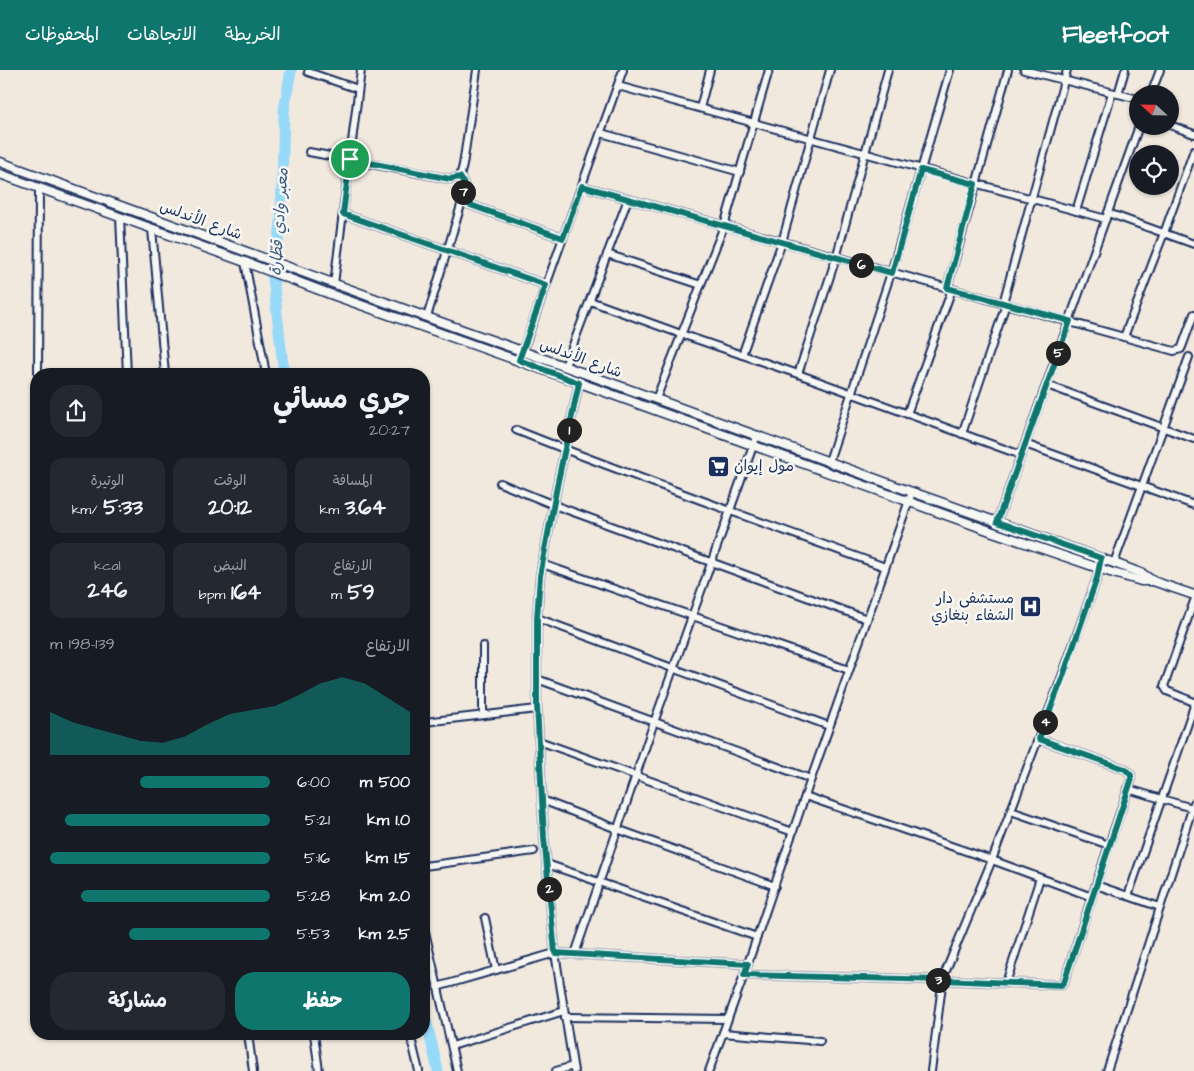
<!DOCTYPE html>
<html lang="ar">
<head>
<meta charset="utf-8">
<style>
	body { margin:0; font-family:"Architects Daughter","Playpen Sans Arabic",sans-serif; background:#242831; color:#f1f3f6; direction:rtl; height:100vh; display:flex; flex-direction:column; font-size:19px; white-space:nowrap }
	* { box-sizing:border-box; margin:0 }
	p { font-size:16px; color:#9ea1a6 }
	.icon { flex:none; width:28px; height:28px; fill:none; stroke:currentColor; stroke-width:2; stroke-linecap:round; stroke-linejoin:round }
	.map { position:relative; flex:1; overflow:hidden; direction:ltr }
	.sheet { position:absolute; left:30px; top:298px; width:400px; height:672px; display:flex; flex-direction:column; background:#171b24; border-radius:20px; box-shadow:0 1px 4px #0004; direction:rtl }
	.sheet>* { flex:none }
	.needle { width:32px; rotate:292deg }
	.buttons { position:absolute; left:1129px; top:15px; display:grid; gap:10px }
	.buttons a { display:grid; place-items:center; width:50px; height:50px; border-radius:50%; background:#171b24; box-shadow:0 1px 4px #0004; font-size:25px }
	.pin { position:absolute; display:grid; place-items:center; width:42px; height:42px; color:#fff; margin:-21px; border:2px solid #fff; border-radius:50%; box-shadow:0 1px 5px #0007 }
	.km { position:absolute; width:25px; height:25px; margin:-12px; border-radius:50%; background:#222; color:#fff; font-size:14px; line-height:25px; text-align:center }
	.round { display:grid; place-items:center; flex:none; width:52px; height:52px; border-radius:20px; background:#242831 }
	.summary { display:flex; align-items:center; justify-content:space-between; height:85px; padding:0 20px }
	h1 { font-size:28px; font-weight:700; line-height:38px }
	.metrics { display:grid; grid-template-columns:repeat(3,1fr); gap:8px; height:85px; padding:5px 20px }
	.metrics div { display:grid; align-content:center; border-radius:12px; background:#242831; text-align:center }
	.metrics b { font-size:21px; font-weight:700 }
	.metrics small { font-size:14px; font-weight:400 }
	.metrics p { font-size:14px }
	.chart { height:140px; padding:10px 20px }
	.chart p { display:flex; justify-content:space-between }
	.chart svg { width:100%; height:90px; margin-top:5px; fill:#0f766e; opacity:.7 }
	.primary-button { display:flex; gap:10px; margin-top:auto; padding:10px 20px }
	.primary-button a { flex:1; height:58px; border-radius:20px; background:#0f766e; color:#fff; font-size:20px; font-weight:700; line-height:58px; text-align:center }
	.primary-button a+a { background:#242831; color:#f1f3f6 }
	ul { padding:0 20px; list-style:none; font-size:16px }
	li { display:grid; grid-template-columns:80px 60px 1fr; align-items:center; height:38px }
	li i { height:12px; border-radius:6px; background:#0f766e }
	header { display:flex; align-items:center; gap:30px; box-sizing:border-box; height:70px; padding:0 25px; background:#0f766e; color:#fff }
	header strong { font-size:24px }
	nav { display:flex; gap:28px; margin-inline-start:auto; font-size:18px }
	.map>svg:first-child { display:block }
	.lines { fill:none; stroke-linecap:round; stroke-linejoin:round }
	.river { stroke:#96d9f8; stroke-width:11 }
	.minor-casing { stroke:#1b2f5e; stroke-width:10 }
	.major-casing { stroke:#1b2f5e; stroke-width:11 }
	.minor { stroke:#f6f6f2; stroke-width:6 }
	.major { stroke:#f6f6f2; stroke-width:8 }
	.route-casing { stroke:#fff; stroke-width:10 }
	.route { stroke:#0f766e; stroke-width:6 }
	.labels { text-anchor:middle; stroke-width:5; stroke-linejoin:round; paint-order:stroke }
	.street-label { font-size:15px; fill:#1b2f5e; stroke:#f6f6f2 }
	.poi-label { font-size:15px; fill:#1b2f5e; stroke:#f6f6f2; text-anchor:start }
	.water-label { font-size:16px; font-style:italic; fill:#3a5a84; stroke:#f6f6f2 }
</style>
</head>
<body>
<header>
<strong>Fleetfoot</strong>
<nav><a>الخريطة</a><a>الاتجاهات</a><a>المحفوظات</a></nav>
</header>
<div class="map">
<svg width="1194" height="1001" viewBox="0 0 1194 1001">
	<rect width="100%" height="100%" fill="#f1e9de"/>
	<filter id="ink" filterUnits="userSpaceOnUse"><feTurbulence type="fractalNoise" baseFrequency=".02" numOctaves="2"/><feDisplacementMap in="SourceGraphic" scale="10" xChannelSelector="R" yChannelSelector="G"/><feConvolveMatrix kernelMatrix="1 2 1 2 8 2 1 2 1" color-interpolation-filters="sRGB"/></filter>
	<g filter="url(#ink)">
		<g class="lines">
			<g class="river">
				<path d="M284,304L273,208L281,154L284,41L291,0"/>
				<path d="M424,941L438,1001"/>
			</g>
			<defs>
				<g id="minor">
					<path d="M1024,0L1138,29"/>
					<path d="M308,2L358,19"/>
					<path d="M618,16L1106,149"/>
					<path d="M1118,24L1125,0"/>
					<path d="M1151,24L1160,0"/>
					<path d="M700,38L710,0"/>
					<path d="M1170,55L1194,64"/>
					<path d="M601,63L740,102"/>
					<path d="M309,82L450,109L460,107L463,95L477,0"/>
					<path d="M582,116C779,172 977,225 1174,281L1181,279L1182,277L1194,244"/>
					<path d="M462,132L563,168"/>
					<path d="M1076,141L1112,23"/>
					<path d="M1108,143L1194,174"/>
					<path d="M343,144L546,215"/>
					<path d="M120,147L127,304"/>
					<path d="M152,159L165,304"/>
					<path d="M607,184L701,215"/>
					<path d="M245,192L266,304"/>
					<path d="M334,214L361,0"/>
					<path d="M947,218L1008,0"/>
					<path d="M590,231L681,264L798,304L1021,385"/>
					<path d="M1003,233L1067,0"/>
					<path d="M427,247L462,132L464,114L460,107"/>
					<path d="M1124,267L1164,163L1194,80"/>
					<path d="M742,285L782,172L830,0"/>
					<path d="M519,291L623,0"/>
					<path d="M565,296L628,129"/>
					<path d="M38,304L39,119"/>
					<path d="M798,304L836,188L888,0"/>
					<path d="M1047,315L1194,369"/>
					<path d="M656,329L724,156L769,0"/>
					<path d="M907,344L952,219"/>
					<path d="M516,360C638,409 762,452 885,497"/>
					<path d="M962,364L1006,234"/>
					<path d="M1025,374L1194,435"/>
					<path d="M829,391L891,203L950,0"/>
					<path d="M500,413L554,435L867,549"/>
					<path d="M997,452L1139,56"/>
					<path d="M1114,493L1189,287"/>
					<path d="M542,494L849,600"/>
					<path d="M1194,531L1164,616L1167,621L1194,632"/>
					<path d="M537,548L829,656"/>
					<path d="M537,609L811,709"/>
					<path d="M483,645V576"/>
					<path d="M424,652L537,639"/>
					<path d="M1039,669L1125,699L1131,705V711L1109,775"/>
					<path d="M539,671L793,762"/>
					<path d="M1128,719L1192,738"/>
					<path d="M805,726L992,790L1092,827"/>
					<path d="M542,730L617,759L775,816"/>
					<path d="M547,794L757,867"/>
					<path d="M424,796L534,781"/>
					<path d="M1096,815L1160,837"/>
					<path d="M1128,826L1194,636"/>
					<path d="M485,848L496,900"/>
					<path d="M424,857L457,1001"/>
					<path d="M575,884L652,658L757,365"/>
					<path d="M744,905L942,910L1061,915L1064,912L1109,775L1011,741"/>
					<path d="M1006,913L1040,808"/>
					<path d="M437,917L555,883L748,894"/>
					<path d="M565,947L728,949"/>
					<path d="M723,963L820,971"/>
					<path d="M248,964L253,1001"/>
					<path d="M314,964L319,1001"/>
					<path d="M410,964L419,1001"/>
					<path d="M452,976L564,941"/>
					<path d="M556,1001L573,996"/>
					<path d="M574,1001L555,883L544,767L537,635V548L540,506L558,411L579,313"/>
					<path d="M709,1001L744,905L805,726L912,422"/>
					<path d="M931,1001L942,915V910L992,790L1061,609L1097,508L1101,488"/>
					<path d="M1107,1001L1194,733"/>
				</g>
				<g id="major">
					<path d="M0,92L379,230L656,329L912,422L1114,493L1143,504L1153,511L1194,525"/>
					<path d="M0,104L245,192L330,224L519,291L993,462L1110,502L1141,511H1153"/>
				</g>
			</defs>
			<use href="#minor" class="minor-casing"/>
			<use href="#major" class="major-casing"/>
			<use href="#minor" class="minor"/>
			<use href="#major" class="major"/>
		</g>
	</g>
	<g class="lines" filter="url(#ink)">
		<defs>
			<path id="route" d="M350,89L450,109L460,107L464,114L462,132L563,168L582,116L892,203L921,100L975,114L947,218L1070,251L997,452L1101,488L1097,508L1062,609L1039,669L1125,699L1131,705V711L1064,912L1061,915L942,910L744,905L748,894L555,883L544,767L542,730L537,635V548L540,506L558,411L579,313L519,290L546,215L343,144Z"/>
		</defs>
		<use href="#route" class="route-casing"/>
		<use href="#route" class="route"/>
	</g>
	<defs>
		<symbol id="supermarket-square" viewBox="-11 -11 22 22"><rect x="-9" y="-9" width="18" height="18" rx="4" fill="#1b2f5e" stroke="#f6f6f2"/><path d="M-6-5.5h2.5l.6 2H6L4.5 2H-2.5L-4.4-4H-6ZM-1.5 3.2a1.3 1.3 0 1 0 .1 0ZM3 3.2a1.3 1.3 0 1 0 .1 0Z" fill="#fff"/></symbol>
		<symbol id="hospital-square" viewBox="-11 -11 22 22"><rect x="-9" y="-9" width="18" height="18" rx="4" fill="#1b2f5e" stroke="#f6f6f2"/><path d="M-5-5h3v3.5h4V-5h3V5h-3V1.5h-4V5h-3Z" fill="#fff"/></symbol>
	</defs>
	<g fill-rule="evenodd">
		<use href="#supermarket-square" x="706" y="384" width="25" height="25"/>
		<use href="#hospital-square" x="1018" y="524" width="25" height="25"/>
	</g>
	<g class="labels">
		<g class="street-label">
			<text transform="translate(201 150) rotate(20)" y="5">شارع الأندلس</text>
			<text transform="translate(581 288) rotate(20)" y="5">شارع الأندلس</text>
		</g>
		<g class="poi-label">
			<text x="734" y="401">مول إيوان</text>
			<text x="1014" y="533" text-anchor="end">مستشفى دار<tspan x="1014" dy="17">الشفاء بنغازي</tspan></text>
		</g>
		<g class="water-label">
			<text transform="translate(278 152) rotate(-86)" y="6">معبر وادي قطّارة</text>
		</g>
	</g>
</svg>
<div class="buttons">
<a><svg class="needle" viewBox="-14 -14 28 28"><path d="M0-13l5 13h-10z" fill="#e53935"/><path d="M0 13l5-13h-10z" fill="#9ea1a6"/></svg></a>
<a><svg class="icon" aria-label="locate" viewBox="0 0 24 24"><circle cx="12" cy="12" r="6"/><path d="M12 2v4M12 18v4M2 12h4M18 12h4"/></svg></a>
</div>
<div class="pin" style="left:350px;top:89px;background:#1e9e55"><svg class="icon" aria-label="arrive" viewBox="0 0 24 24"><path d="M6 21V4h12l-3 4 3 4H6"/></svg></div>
<b class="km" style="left:569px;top:360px">1</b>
<b class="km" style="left:549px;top:819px">2</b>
<b class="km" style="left:938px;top:910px">3</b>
<b class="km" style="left:1045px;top:652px">4</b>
<b class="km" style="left:1058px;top:283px">5</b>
<b class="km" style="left:861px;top:195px">6</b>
<b class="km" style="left:463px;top:122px">7</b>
<section class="sheet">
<div class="summary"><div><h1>جري مسائي</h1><p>20:27</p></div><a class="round"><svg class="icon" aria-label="share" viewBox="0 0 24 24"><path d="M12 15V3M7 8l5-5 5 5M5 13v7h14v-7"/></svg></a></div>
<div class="metrics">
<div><p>المسافة</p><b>3.64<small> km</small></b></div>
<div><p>الوقت</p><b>20:12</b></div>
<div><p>الوتيرة</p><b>5:33<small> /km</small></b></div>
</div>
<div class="metrics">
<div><p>الارتفاع</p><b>59<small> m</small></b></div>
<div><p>النبض</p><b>164<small> bpm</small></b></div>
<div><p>kcal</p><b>246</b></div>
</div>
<div class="chart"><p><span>الارتفاع</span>139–198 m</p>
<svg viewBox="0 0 160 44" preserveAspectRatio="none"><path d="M0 44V23L10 28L20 31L30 34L40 37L50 38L60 35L70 29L80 24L90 22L100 20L110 15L120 9L130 6L140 9L150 16L160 23V44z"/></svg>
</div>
<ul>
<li><b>500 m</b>6:00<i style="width:59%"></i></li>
<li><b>1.0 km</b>5:21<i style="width:93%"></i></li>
<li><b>1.5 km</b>5:16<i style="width:100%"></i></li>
<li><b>2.0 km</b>5:28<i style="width:86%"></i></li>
<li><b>2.5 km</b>5:53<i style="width:64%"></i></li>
</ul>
<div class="primary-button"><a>حفظ</a><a>مشاركة</a></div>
</section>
</div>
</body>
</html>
